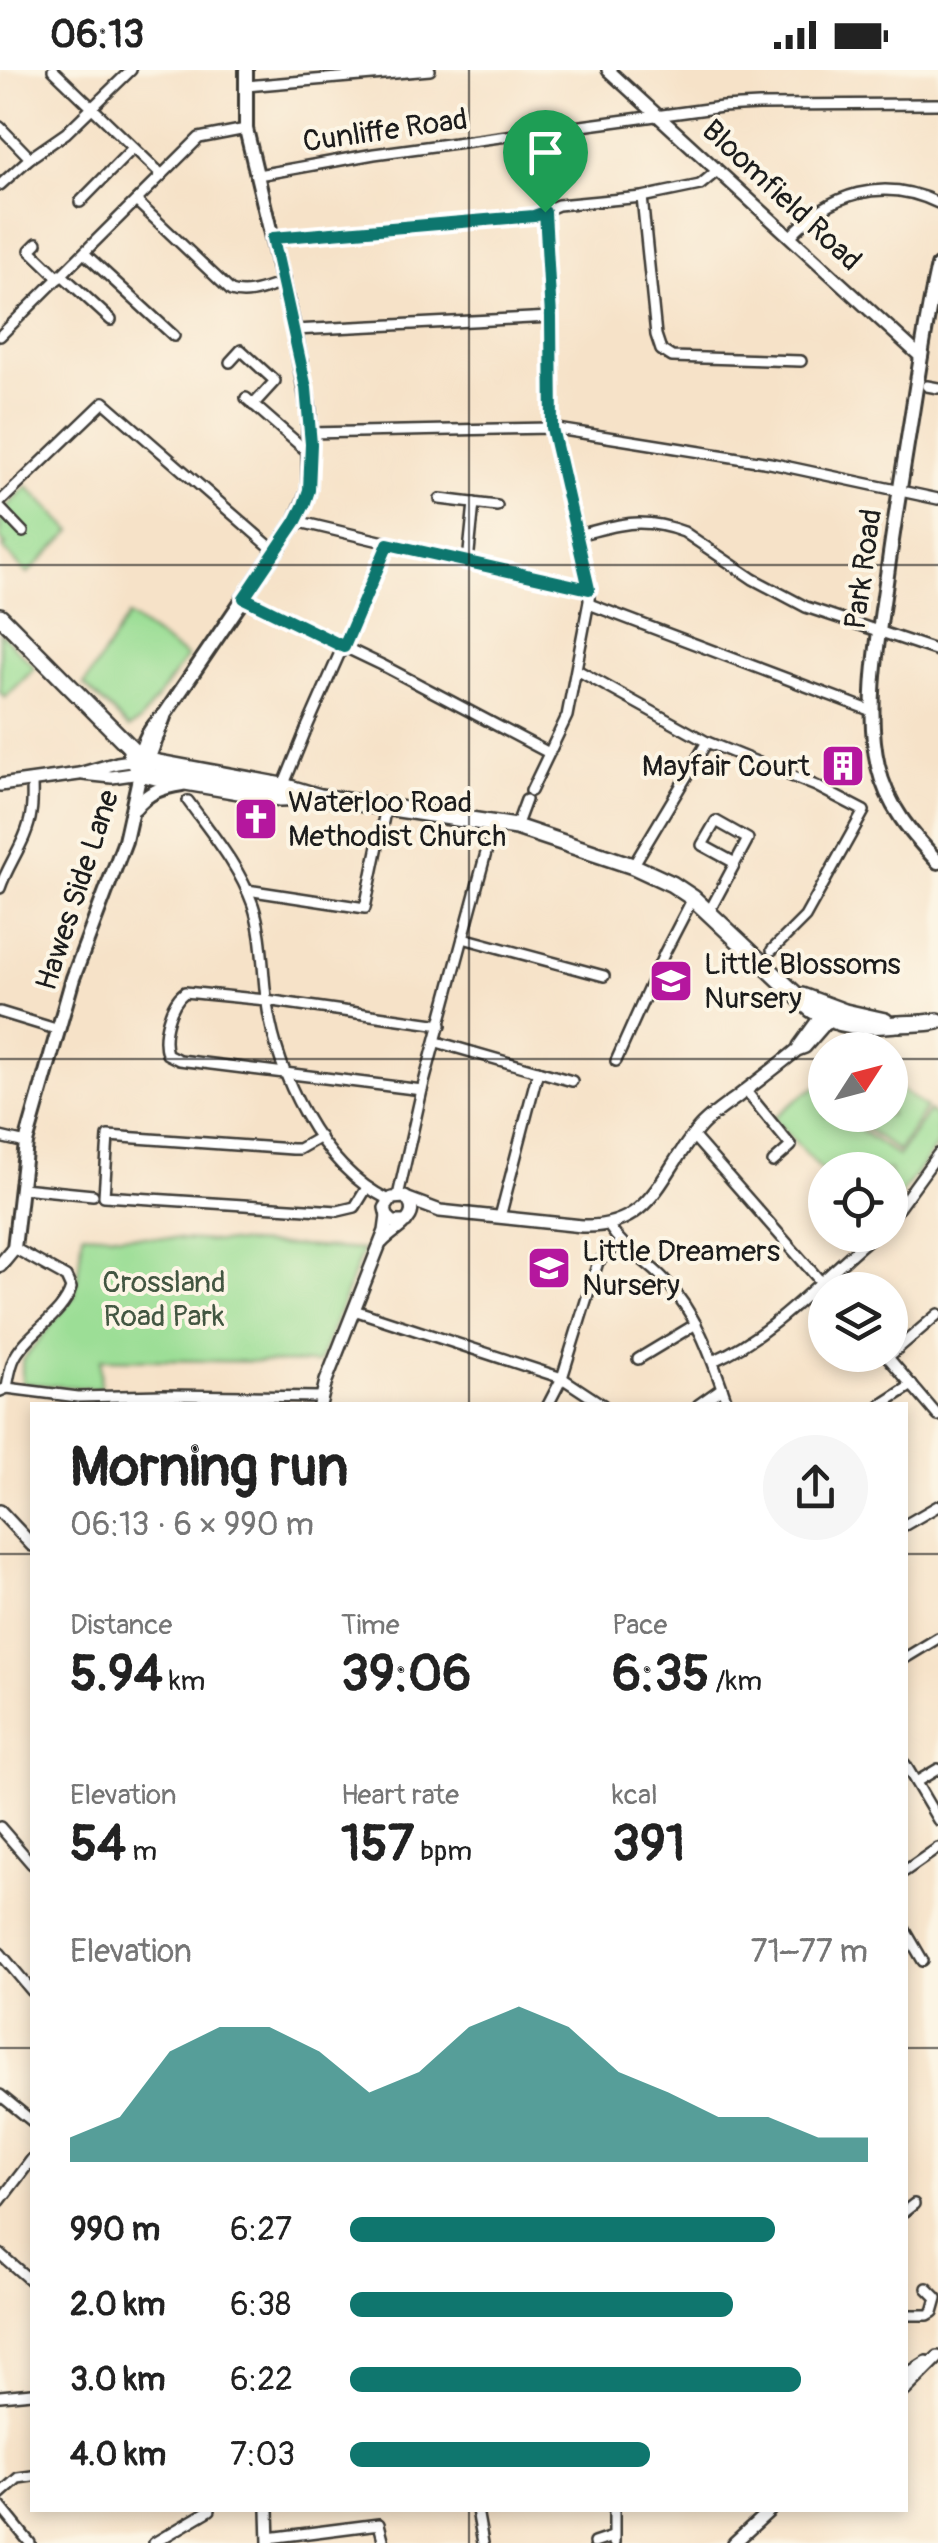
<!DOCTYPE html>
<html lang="en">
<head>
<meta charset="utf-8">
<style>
	body { margin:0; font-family:Pangolin,sans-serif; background:#f6f6f6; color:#222; height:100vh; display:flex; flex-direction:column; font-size:38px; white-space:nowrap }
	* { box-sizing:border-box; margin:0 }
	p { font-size:32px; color:#767676 }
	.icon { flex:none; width:55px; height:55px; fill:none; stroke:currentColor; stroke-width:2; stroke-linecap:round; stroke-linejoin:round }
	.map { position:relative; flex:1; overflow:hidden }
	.drawer { position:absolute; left:30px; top:1332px; width:878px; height:1110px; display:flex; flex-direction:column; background:#fff; border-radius:0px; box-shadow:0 5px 15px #0003 }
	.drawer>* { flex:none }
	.needle { width:65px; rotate:54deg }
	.fabs { position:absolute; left:808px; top:962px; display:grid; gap:20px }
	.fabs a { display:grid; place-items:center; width:100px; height:100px; border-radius:50%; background:#fff; box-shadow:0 5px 15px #0003; font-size:50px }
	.pin { position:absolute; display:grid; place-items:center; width:85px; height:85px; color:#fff; margin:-102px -42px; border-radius:50% 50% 50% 0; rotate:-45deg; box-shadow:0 0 10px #0007 }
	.pin .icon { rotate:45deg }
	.round { display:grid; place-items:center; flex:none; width:105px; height:105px; border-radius:52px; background:#f6f6f6 }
	.overview { display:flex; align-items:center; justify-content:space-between; height:170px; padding:0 40px }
	h1 { font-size:55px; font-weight:700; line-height:75px }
	.figures { display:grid; grid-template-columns:repeat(3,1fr); gap:15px; height:170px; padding:10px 40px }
	.figures div { display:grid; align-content:center }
	.figures b { font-size:50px; font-weight:700 }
	.figures small { font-size:28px; font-weight:400 }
	.figures p { font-size:28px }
	.chart { height:280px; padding:20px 40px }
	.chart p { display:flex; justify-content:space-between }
	.chart svg { width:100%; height:180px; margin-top:10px; fill:#0f766e; opacity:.7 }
	ul { padding:0 40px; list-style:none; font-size:32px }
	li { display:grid; grid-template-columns:160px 120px 1fr; align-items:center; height:75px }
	li i { height:25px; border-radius:12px; background:#0f766e }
	.status { display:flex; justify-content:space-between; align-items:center; height:70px; padding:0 50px; background:#fff; direction:ltr }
	.status svg { height:28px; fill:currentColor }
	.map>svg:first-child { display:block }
	.green { fill:#9cde96; stroke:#5c7d59; stroke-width:2.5 }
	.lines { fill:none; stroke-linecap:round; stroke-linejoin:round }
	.minor-casing { stroke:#3d3a36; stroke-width:14 }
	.tertiary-casing { stroke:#3d3a36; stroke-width:16 }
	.secondary-casing { stroke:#3d3a36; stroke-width:18 }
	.trunk-casing { stroke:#3d3a36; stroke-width:20 }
	.minor { stroke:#fff; stroke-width:9 }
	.tertiary { stroke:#fff; stroke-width:11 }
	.secondary { stroke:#fff; stroke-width:12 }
	.trunk { stroke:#fff; stroke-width:15 }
	.route-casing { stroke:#fff; stroke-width:20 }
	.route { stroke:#0f766e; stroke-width:12 }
	.grid { fill:none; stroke:#1c1c1c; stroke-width:2.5; stroke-opacity:0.55 }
	.labels { text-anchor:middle; stroke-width:8; stroke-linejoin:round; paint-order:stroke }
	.street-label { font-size:30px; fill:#1c1c1c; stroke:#fcf5e5 }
	.poi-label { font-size:30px; fill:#1c1c1c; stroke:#fcf5e5; text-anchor:start }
	.park-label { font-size:30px; fill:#425641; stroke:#fcf5e5 }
</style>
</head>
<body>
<div class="status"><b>06:13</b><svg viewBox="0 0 49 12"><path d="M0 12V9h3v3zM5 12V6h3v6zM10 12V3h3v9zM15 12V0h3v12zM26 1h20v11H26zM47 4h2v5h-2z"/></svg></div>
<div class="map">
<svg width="938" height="2473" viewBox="0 0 938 2473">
	<rect width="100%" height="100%" fill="#fcf5e5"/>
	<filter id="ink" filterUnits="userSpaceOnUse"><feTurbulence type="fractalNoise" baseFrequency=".01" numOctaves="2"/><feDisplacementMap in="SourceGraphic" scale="20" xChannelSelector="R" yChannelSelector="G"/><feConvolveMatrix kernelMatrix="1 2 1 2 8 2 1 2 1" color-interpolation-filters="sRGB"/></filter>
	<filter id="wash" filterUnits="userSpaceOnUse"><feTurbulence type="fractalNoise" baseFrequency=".0048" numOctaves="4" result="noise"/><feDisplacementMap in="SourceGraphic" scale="40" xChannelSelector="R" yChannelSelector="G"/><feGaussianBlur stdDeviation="2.25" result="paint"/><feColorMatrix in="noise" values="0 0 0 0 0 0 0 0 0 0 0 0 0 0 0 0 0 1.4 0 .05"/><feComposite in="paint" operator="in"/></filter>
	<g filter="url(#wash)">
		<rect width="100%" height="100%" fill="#f6e2c8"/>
		<g class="green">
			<path d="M27,416L72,461L27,504L3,478L6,475L0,469V444Z"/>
			<path d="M128,546L187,587L140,651L129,658L84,615Z"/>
			<path d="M0,562L35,598L5,628L0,622Z"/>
			<path d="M825,1011V1045H852L849,1052L898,1086L929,1041L938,1049V1074L890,1140V1100H825V1104L773,1048L804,1024Z"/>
			<path d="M890,1012L926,1038L898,1081L854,1050L858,1045H890Z"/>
			<path d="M83,1163L363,1180L319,1293L101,1289L100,1319L22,1313V1291L75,1225Z"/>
		</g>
	</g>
	<g filter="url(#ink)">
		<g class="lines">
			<defs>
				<g id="minor">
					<path d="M53,0L162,105"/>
					<path d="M246,16L430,0"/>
					<path d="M0,57L30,88"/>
					<path d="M258,105L374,84L722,37L759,35L938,34"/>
					<path d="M0,115L30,88L66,63L131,0"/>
					<path d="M642,127L656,265L661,280L672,287L801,291"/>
					<path d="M136,131L231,221C248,227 266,218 283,213"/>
					<path d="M80,132L133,78"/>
					<path d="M790,167C829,123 883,106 938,133"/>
					<path d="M273,168L534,145L558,135L642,127L700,115L717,101"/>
					<path d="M37,173L30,180L59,208"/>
					<path d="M84,183L174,266"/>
					<path d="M62,205L111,250"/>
					<path d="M294,260L551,247"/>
					<path d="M0,266L199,68L246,59"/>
					<path d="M230,292L241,280L275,311L253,335"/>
					<path d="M927,316L938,318"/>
					<path d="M246,328L310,384"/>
					<path d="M310,363L551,358L770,393L938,429"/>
					<path d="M440,429L497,436"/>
					<path d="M0,432L104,332L275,481"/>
					<path d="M0,438L23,462"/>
					<path d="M296,451L468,492L589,519"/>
					<path d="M578,465C619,454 642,446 684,462L753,509L806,537L938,581"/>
					<path d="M468,492L474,433"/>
					<path d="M244,529L382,595L549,683"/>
					<path d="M589,534L872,641"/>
					<path d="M577,600L707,672L816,716L864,741L805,847L772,880"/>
					<path d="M282,719L308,655L388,474"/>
					<path d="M531,721L567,646L589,531V519L578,465L551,358V247L545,142"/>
					<path d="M188,731C212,764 239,796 253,835C263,865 262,896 266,927C276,1003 318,1095 389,1130"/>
					<path d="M516,757L526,730"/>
					<path d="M633,796L707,672"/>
					<path d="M0,818C8,794 28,769 31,743C33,733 32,721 32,710"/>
					<path d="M247,820L365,838L386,737"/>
					<path d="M709,842L748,769L716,751L702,775L735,793"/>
					<path d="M463,868L604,906"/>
					<path d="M0,942L59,960"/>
					<path d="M437,972L572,1011"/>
					<path d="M616,991L665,882L693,828"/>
					<path d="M422,1020L179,990L167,984C161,966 170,933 185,922L266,930L441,955"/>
					<path d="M745,1020L791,1076L773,1092"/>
					<path d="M693,1066L828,1220"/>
					<path d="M0,1067L26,1073"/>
					<path d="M320,1067L299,1079H292L108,1066L104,1126L338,1141L355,1137L366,1119"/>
					<path d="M22,1118L93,1125"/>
					<path d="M398,1126L422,1020L494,753"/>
					<path d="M500,1147L538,1001"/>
					<path d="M890,1150L938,1084"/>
					<path d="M608,1155C624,1180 645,1189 664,1209C698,1245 712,1289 728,1335"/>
					<path d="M354,1240L562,1308L603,1335"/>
					<path d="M886,1285L938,1346"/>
					<path d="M888,1287L938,1244"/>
					<path d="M638,1289L696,1254"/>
					<path d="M713,1291C774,1265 822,1207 874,1165"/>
					<path d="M7,1318L78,1327L163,1325L321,1327"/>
					<path d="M0,1321L7,1318C9,1307 10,1296 15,1287C29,1261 63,1246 71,1218L66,1207L14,1178"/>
					<path d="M548,1335L562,1308L598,1192L620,1173"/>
					<path d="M698,1335L722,1318"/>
					<path d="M881,1335L912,1315"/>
					<path d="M905,1455L938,1436"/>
					<path d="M905,1588L938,1568"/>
					<path d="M905,1694L938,1750"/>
					<path d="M916,1712L938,1699"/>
					<path d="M0,1757L32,1794"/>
					<path d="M905,1801L938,1778"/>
					<path d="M905,1860L923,1891"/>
					<path d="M0,1883L32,1921"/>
					<path d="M0,2025L32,2051"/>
					<path d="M0,2131L32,2089"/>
					<path d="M905,2141L914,2134"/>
					<path d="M0,2184L32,2212"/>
					<path d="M905,2245H928L933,2242L937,2228L927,2218"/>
					<path d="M0,2326L32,2323"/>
					<path d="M0,2424L18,2408L32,2406"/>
					<path d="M0,2436L30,2473"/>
					<path d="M477,2440L483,2473"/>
					<path d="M269,2468L379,2454L384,2473"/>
					<path d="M154,2473L210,2440"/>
					<path d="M594,2473L612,2467"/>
					<path d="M614,2473V2440"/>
				</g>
				<g id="tertiary">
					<path d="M608,0L921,287"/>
					<path d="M83,704L112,707L140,703"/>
					<path d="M0,715L79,704L117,693L138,690"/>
					<path d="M799,976L823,943"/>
					<path d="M408,1129L440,1141L582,1156C653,1159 661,1101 700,1057C710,1046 723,1037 736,1028C756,1012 777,997 797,980L805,977L832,946"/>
					<path d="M382,1172C395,1158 425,1147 405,1127L392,1128L385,1138L387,1146L393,1152H406"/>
					<path d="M320,1335L326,1311L385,1161L387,1146"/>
					<path d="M0,1441L32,1475"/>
					<path d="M905,2306L927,2292"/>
					<path d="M905,2320L938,2287"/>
					<path d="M268,2440L269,2473"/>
					<path d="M734,2473L770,2440"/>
				</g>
				<g id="secondary">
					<path d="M938,196C928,238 922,281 915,324C906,382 896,440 888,498C880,558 864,637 878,696C887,736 911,763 938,792"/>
					<path d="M143,690L150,685L164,647"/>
					<path d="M135,738C148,722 162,717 182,714"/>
					<path d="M0,1195L14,1178L26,1073L73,908L125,771L143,690C139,672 152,656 165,644L296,451L309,420V341L294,260L246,59V0"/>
				</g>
				<g id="trunk">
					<path d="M0,546L143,690L283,716L320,727L516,757L633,796L672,814L693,828L811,939C839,959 865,957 897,954C911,953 924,954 938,951"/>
					<path d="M131,683L140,703L156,707L280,728L308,727"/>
					<path d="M802,926L845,942L885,951"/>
				</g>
			</defs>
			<use href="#minor" class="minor-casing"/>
			<use href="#tertiary" class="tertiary-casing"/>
			<use href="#secondary" class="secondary-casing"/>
			<use href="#trunk" class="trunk-casing"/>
			<use href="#minor" class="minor"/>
			<use href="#tertiary" class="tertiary"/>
			<use href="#secondary" class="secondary"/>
			<use href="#trunk" class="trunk"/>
		</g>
	</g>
	<g class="lines" filter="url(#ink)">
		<defs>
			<path id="route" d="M545,142L551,247L552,358L589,519L388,474L344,577L244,528L296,451L304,435L309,420L311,374L306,318L273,168L534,146Z"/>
		</defs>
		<use href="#route" class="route-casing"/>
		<use href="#route" class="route"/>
	</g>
	<path class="grid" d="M469,0V1335M0,495H938M0,989H825M890,989H938M0,1484H32M905,1484H938M0,1978H32M905,1978H938M469,2440V2473"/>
	<defs>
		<symbol id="building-square" viewBox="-11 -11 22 22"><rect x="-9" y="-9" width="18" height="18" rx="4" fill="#b5179e" stroke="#fcf5e5"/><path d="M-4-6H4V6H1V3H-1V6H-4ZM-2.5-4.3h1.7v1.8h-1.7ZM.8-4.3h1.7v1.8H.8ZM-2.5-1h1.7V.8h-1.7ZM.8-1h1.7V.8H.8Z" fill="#fff"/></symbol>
		<symbol id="church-square" viewBox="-11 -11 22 22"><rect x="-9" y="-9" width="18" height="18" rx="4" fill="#b5179e" stroke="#fcf5e5"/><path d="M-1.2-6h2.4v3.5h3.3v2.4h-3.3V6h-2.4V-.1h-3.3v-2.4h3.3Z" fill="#fff"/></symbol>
		<symbol id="school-square" viewBox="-11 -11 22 22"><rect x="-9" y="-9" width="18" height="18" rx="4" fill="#b5179e" stroke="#fcf5e5"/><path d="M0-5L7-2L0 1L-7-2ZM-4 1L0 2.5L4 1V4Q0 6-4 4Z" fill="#fff"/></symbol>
	</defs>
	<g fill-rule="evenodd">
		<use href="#building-square" x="818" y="671" width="50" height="50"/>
		<use href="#church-square" x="231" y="724" width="50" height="50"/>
		<use href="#school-square" x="646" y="886" width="50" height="50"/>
		<use href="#school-square" x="524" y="1173" width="50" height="50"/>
	</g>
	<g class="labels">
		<g class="street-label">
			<text transform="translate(385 60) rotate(-8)" y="10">Cunliffe Road</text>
			<text transform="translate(782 125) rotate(43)" y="10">Bloomfield Road</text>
			<text transform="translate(863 499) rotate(-82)" y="10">Park Road</text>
			<text transform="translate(77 820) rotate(-72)" y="10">Hawes Side Lane</text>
		</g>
		<g class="poi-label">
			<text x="810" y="706" text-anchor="end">Mayfair Court</text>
			<text x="288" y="742">Waterloo Road<tspan x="288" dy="34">Methodist Church</tspan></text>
			<text x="704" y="904">Little Blossoms<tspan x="704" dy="34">Nursery</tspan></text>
			<text x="582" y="1191">Little Dreamers<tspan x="582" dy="34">Nursery</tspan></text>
		</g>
		<g class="park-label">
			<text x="164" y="1222">Crossland<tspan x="164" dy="34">Road Park</tspan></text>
		</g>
	</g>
</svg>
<div class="fabs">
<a><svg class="needle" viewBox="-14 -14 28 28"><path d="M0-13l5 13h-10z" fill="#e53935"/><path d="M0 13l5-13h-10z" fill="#767676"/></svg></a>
<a><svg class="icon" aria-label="locate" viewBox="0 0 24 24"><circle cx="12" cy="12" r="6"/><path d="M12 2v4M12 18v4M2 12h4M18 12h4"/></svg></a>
<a><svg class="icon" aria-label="layers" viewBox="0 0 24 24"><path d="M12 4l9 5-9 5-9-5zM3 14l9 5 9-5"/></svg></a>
</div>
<div class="pin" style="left:545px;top:142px;background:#1e9e55"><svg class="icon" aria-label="arrive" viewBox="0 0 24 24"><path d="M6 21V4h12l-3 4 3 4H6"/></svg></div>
<section class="drawer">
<div class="overview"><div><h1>Morning run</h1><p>06:13 · 6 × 990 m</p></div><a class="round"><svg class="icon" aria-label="share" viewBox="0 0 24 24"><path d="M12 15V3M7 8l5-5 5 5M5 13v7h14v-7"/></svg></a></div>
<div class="figures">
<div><p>Distance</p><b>5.94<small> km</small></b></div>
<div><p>Time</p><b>39:06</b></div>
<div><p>Pace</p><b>6:35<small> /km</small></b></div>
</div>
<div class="figures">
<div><p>Elevation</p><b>54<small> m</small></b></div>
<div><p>Heart rate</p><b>157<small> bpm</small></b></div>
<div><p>kcal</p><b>391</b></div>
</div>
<div class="chart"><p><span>Elevation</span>71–77 m</p>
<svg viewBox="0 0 160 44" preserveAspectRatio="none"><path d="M0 44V38L10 33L20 17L30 11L40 11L50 17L60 27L70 22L80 11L90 6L100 11L110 22L120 27L130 33L140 33L150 38L160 38V44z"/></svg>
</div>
<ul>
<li><b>990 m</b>6:27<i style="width:82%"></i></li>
<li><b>2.0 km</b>6:38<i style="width:74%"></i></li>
<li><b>3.0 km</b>6:22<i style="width:87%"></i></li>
<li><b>4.0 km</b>7:03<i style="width:58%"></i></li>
</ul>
</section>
</div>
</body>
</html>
